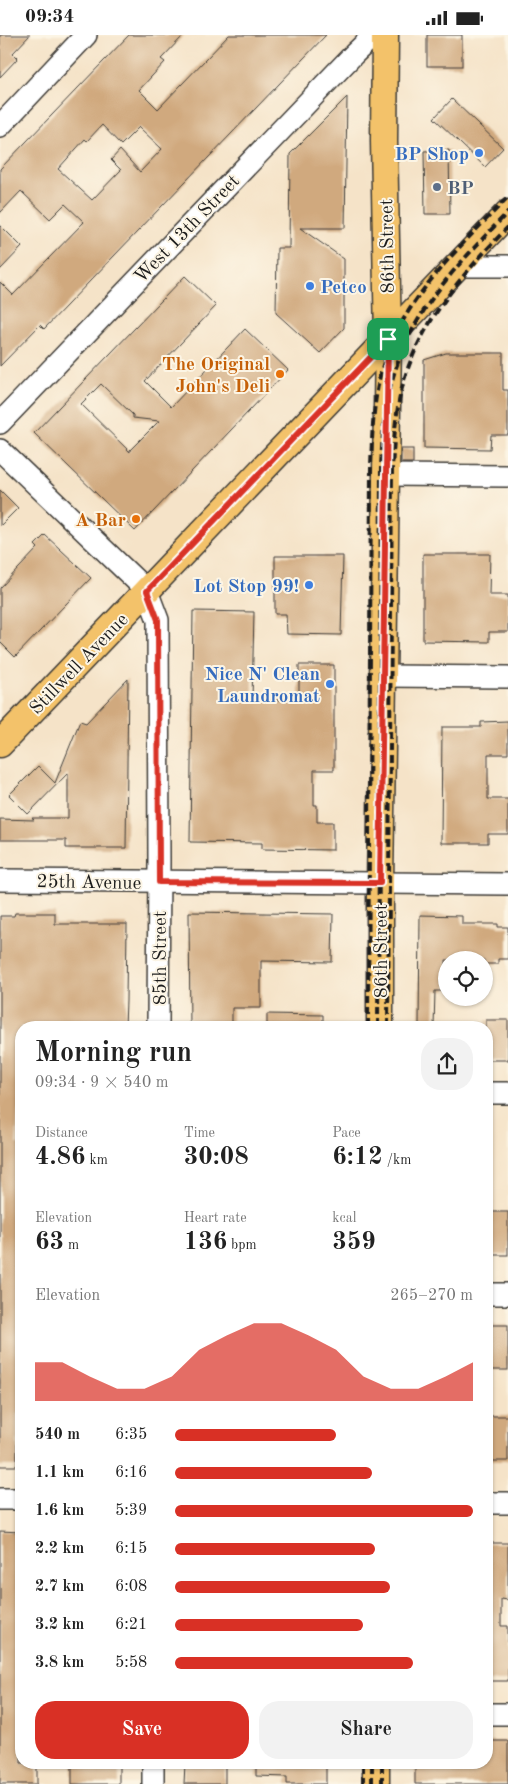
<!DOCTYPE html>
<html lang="en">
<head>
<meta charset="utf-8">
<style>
	body { margin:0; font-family:"Old Standard TT",serif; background:#f2f2f2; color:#222; height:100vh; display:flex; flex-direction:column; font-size:19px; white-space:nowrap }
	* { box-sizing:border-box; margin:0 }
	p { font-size:16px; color:#767676 }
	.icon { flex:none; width:28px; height:28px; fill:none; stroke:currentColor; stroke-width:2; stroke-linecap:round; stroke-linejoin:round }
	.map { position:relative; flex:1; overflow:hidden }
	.details { position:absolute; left:15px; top:986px; width:478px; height:748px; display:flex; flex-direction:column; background:#fff; border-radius:20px; box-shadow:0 1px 4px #0004 }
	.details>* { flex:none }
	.tools { position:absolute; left:438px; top:916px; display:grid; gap:10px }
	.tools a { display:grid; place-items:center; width:55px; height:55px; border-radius:50%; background:#fff; box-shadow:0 1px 4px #0004; font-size:25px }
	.pin { position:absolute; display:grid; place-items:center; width:42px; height:42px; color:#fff; margin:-21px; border-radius:10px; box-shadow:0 2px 8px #0006 }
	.round { display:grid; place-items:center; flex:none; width:52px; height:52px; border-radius:20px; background:#f2f2f2 }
	.head { display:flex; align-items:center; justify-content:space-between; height:85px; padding:0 20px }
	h1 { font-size:28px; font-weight:600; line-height:38px }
	.stats { display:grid; grid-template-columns:repeat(3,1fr); gap:8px; height:85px; padding:5px 20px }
	.stats div { display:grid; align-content:center }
	.stats b { font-size:25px; font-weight:600 }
	.stats small { font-size:14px; font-weight:400 }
	.stats p { font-size:14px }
	.chart { height:140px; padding:10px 20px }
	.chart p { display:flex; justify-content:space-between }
	.chart svg { width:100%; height:90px; margin-top:5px; fill:#d93025; opacity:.7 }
	.primary-button { display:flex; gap:10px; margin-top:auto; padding:10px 20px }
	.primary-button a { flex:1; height:58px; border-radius:20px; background:#d93025; color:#fff; font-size:20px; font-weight:600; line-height:58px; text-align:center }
	.primary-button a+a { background:#f2f2f2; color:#222 }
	ul { padding:0 20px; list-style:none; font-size:16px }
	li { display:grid; grid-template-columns:80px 60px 1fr; align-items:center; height:38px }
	li i { height:12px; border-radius:6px; background:#d93025 }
	.status { display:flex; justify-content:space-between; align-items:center; height:35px; padding:0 25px; background:#fff; direction:ltr }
	.status svg { height:14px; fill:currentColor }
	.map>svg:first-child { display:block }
	.building { fill:#d0a97e; fill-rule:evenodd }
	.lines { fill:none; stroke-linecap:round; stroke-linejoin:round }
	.minor-casing { stroke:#3d3a36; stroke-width:24 }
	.major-casing { stroke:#3d3a36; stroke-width:29 }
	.minor { stroke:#fff; stroke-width:21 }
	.major { stroke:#f3c26a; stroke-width:26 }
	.rail { stroke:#1c1c1c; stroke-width:4; stroke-dasharray:8 4; stroke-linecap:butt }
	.route-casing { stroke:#fff; stroke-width:10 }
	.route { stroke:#d93025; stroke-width:6 }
	.shop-dot { fill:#3f7fe0; stroke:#fcf5e5; stroke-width:2 }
	.service-dot { fill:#5c6f8a; stroke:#fcf5e5; stroke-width:2 }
	.food-dot { fill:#e8710a; stroke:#fcf5e5; stroke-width:2 }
	.labels { text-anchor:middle; stroke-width:4; stroke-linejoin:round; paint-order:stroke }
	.shop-label { font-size:19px; font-weight:bold; fill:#366cbe; stroke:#fcf5e5; text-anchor:end }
	.service-label { font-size:19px; font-weight:bold; fill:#4e5e75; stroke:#fcf5e5; text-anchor:start }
	.street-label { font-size:19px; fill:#1c1c1c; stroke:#fcf5e5 }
	.food-label { font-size:19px; font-weight:bold; fill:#c56008; stroke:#fcf5e5; text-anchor:end }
</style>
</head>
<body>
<div class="status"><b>09:34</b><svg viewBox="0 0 49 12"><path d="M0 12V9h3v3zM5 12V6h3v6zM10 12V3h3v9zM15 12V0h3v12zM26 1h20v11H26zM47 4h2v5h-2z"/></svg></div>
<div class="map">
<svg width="508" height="1749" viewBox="0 0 508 1749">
	<rect width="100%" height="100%" fill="#fcf5e5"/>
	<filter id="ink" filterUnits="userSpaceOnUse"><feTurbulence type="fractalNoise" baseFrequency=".02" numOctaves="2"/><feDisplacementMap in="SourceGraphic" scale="10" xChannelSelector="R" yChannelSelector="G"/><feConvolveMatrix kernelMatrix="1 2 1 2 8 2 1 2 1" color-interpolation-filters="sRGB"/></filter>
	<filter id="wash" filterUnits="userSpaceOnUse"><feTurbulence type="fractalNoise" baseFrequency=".0096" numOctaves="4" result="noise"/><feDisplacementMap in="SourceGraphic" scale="20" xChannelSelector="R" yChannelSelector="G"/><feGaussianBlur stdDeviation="1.12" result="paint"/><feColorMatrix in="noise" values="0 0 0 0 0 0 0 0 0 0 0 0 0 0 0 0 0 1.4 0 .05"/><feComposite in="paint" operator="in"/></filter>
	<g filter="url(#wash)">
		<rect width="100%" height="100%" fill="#f5e3c8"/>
		<g id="blocks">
			<g class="building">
				<path d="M0,0H30L13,18L18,23L0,42Z"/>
				<path d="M129,0H184L161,24L165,27L139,55L158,74L229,0H326L44,294L40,290L0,331V247L13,260L84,187L65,169L50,184L21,156L0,178V134ZM102,90L121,110L139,92L162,114L140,137L120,115L111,125L121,135L92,165L58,134L85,104L87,106Z"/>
				<rect x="427" y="0" width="35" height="31"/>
				<path d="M347,62L345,193H300L344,224V293L320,318L276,278L277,213H289L290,119Z"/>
				<path d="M452,64L503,113L485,132L434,83Z"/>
				<path d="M449,115L450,179H425L424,116Z"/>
				<path d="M0,190L22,212L0,235Z"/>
				<path d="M185,241L216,271L145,346L171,372L245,294L288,335L135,496L34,398ZM101,349L133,380V383L159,386L130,415V417L81,369Z"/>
				<path d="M446,318H503V355H508V400H491L490,414L424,413V325Z"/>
				<rect x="401" y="414" width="12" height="14"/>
				<path d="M0,455L18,473L0,491Z"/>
				<path d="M45,500L91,543L15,622L0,607V553L38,513L35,510Z"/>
				<path d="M423,519H490L489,560H508V597H489V607L423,606Z"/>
				<path d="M275,521H343L341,600L287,599L286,579H275Z"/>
				<path d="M193,576L254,577L252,665H299V630H334V735H314V770H317V787H333V815L262,814V808L190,807Z"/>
				<path d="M128,644L126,813H66V805H0V784L34,785L32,783H68V738L28,779L9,760L38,731L55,748L80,686L86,688Z"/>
				<path d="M508,686V719H488V764H508V799H488V808H441L442,692H481V687Z"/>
				<path d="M189,877L333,879L332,927L261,926V973H232V992H190Z"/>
				<path d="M15,878H55V889H127L126,966L125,992H21V1075H18L16,1109H21V1379H17V1431H0V881H14Z"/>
				<path d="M420,880L462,881V889H498V892H508V924H498V929H484V925H446V956H435L434,992H419Z"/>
				<path d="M267,979L323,980V992H267Z"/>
				<rect x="486" y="985" width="22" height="40"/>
				<rect x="486" y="1177" width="22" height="43"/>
				<rect x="486" y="1290" width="22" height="45"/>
				<rect x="486" y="1381" width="22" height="45"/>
				<path d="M0,1496L21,1497V1728H37V1749H0Z"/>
				<path d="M486,1508H508V1565L501,1564V1591H508V1646H486Z"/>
				<path d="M487,1706H508V1749H415V1728H486Z"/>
				<rect x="72" y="1728" width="47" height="21"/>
				<path d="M185,1728H225V1749H184Z"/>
				<path d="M256,1728H326V1749H287V1742L256,1741Z"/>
			</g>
		</g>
	</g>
	<g filter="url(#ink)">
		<use href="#blocks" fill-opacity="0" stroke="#3d3a36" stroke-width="1"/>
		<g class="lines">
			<defs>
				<g id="minor">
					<path d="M0,91L86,0"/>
					<path d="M458,231H508"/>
					<path d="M0,388L354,19L374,0"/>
					<path d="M0,415L147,556L158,585L159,825L158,992"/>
					<path d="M386,440L508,441"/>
					<path d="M383,641L508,642"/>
					<path d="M0,845L508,849"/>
					<path d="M486,1058H508"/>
					<path d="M486,1259H508"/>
					<path d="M0,1464H21"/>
					<path d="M486,1468H508"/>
					<path d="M486,1679H508"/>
					<path d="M153,1749V1728"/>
				</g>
				<g id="major">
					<path d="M0,709L508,178"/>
					<path d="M380,992V848L388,304L384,106L385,0"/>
					<path d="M376,1749V1728"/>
				</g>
			</defs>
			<use href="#minor" class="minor-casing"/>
			<use href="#major" class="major-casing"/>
			<use href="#minor" class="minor"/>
			<use href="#major" class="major"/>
			<g class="rail">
				<path d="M368,992L371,432C372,400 373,368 381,337C401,265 458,214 508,162"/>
				<path d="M378,992L381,432C382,412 383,391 386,371C402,285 450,238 508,177"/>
				<path d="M388,992L392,433C394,402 396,371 405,342C424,282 465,237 508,192"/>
				<path d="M363,1749V1728"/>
				<path d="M372,1749V1728"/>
				<path d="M382,1749V1728"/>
			</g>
		</g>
	</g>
	<g class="lines" filter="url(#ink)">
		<defs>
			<path id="route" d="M388,304L380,848L159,847L158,585L147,556Z"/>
		</defs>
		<use href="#route" class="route-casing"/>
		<use href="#route" class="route"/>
	</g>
	<g class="shop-dot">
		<circle cx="479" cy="118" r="5"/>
		<circle cx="310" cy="251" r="5"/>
		<circle cx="309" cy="550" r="5"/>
		<circle cx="330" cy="649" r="5"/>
	</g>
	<circle class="service-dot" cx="437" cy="152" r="5"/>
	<g class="food-dot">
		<circle cx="280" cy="339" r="5"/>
		<circle cx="136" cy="484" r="5"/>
	</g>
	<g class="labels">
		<g class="shop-label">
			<text x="469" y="125">BP Shop</text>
			<text x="320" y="258" text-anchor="start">Petco</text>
			<text x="299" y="557">Lot Stop 99!</text>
			<text x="320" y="645">Nice N' Clean<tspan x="320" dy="22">Laundromat</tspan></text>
		</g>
		<g class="service-label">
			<text x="447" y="159">BP</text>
		</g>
		<g class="street-label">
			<text transform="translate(186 193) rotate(-46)" y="7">West 13th Street</text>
			<text transform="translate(386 211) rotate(-91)" y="7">86th Street</text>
			<text transform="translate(78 628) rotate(-46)" y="7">Stillwell Avenue</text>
			<text transform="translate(89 846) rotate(1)" y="7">25th Avenue</text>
			<text transform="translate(380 916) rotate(-90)" y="7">86th Street</text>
			<text transform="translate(159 923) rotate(-90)" y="7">85th Street</text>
		</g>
		<g class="food-label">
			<text x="270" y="335">The Original<tspan x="270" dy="22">John's Deli</tspan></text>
			<text x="126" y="491">A Bar</text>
		</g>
	</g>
</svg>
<div class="tools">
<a><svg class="icon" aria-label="locate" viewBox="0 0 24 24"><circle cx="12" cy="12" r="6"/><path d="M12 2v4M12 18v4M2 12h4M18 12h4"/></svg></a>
</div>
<div class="pin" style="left:388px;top:304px;background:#1e9e55"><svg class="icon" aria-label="arrive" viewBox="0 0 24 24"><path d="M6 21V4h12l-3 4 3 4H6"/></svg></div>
<section class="details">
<div class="head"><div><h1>Morning run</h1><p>09:34 · 9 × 540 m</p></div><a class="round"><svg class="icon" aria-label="share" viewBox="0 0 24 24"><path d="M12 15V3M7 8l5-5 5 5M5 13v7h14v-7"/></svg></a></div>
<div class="stats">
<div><p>Distance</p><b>4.86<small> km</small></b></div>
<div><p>Time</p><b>30:08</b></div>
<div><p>Pace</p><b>6:12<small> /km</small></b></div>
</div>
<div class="stats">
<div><p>Elevation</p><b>63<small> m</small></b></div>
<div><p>Heart rate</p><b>136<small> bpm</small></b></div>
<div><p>kcal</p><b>359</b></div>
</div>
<div class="chart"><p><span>Elevation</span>265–270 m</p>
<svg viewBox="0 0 160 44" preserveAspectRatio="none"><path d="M0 44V25L10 25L20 32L30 38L40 38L50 32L60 19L70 12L80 6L90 6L100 12L110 19L120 32L130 38L140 38L150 32L160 25V44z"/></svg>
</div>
<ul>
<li><b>540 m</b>6:35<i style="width:54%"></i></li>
<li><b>1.1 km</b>6:16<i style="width:66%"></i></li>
<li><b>1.6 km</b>5:39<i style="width:100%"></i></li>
<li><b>2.2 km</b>6:15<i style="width:67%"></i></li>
<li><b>2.7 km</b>6:08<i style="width:72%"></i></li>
<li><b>3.2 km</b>6:21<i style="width:63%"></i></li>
<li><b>3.8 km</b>5:58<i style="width:80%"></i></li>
</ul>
<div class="primary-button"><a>Save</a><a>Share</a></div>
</section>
</div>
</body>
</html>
